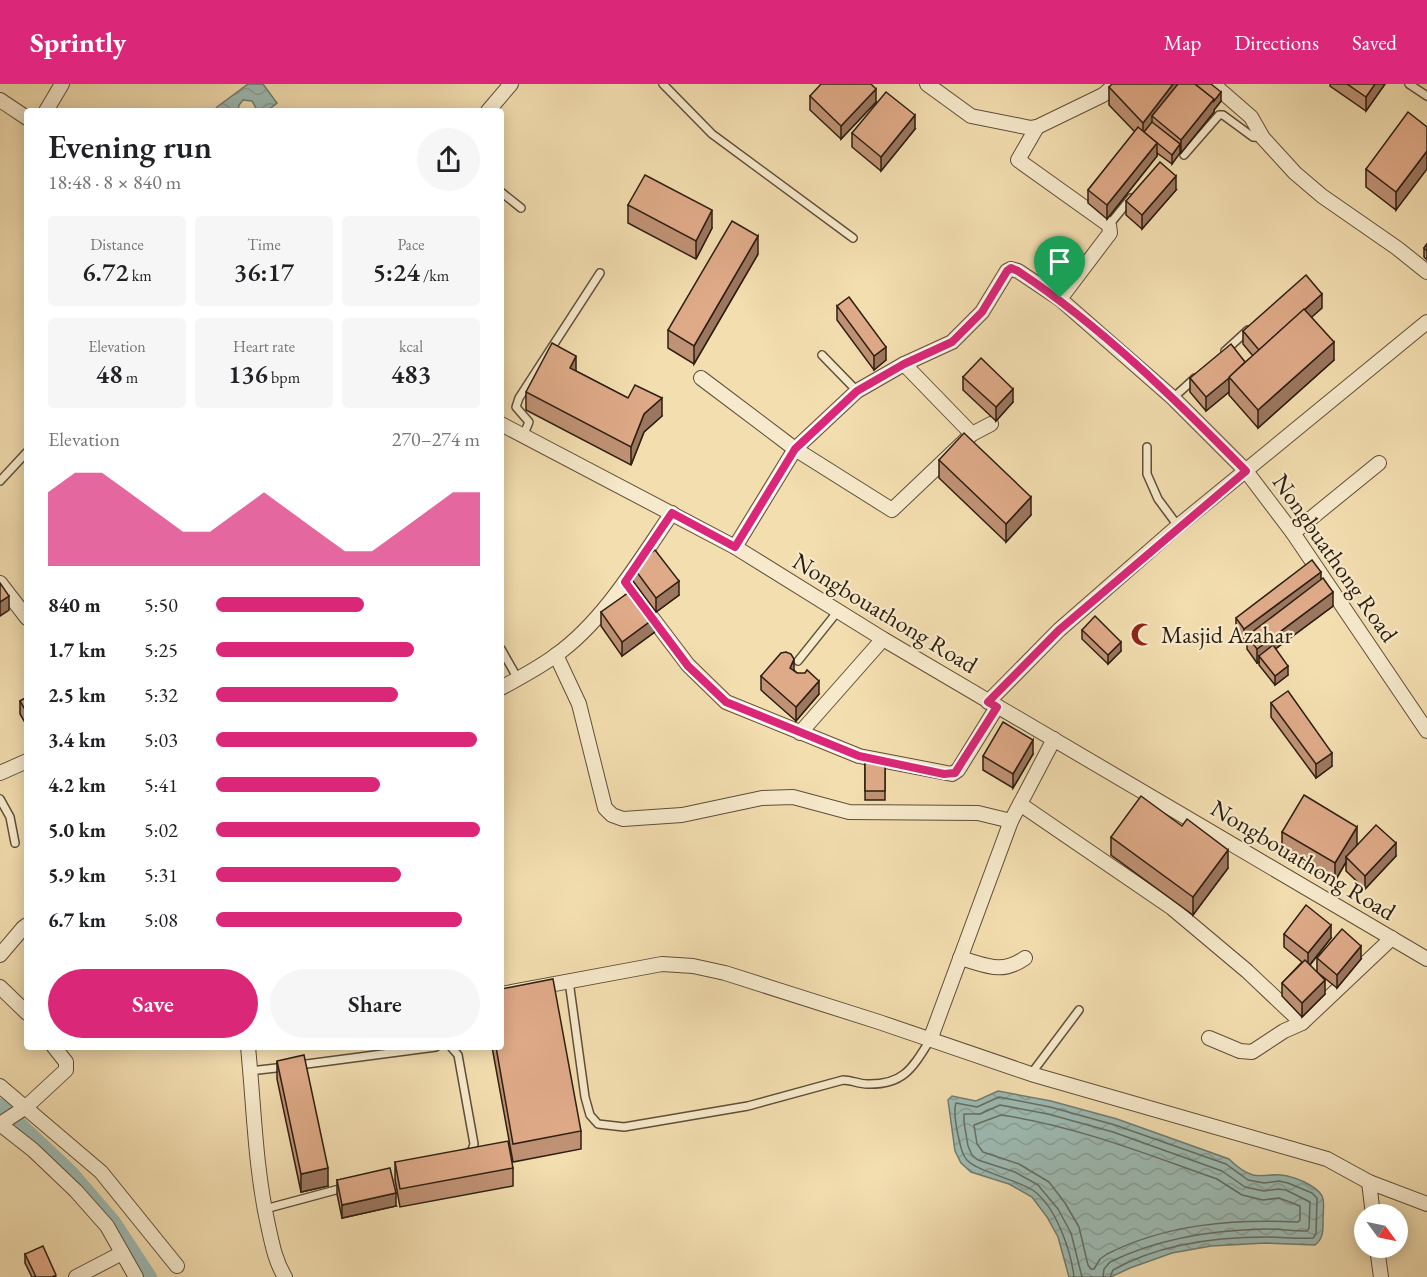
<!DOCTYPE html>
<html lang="en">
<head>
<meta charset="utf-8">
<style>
	body { margin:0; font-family:"EB Garamond",serif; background:#f6f6f6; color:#202124; height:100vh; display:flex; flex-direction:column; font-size:22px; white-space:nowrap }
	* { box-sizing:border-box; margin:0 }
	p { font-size:20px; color:#757577 }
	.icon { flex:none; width:33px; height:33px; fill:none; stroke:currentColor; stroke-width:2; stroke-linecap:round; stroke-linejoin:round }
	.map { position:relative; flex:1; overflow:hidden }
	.sheet { position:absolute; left:24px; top:24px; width:480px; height:942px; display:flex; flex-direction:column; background:#fff; border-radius:6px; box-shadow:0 3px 15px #0003 }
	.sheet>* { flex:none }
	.needle { width:39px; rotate:123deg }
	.buttons { position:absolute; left:1354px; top:1120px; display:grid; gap:12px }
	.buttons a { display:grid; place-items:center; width:54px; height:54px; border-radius:50%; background:#fff; box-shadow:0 3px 15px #0003; font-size:30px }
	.pin { position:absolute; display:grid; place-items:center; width:51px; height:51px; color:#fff; margin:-62px -26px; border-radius:50% 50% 50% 0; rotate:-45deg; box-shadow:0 0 6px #0007 }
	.pin .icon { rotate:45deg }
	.round { display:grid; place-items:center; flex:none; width:63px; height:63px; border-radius:32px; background:#f6f6f6 }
	.summary { display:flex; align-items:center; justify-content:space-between; height:102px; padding:0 24px }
	h1 { font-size:33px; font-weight:600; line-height:45px }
	.metrics { display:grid; grid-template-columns:repeat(3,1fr); gap:9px; height:102px; padding:6px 24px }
	.metrics div { display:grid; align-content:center; border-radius:6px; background:#f6f6f6; text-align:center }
	.metrics b { font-size:26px; font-weight:600 }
	.metrics small { font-size:16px; font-weight:400 }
	.metrics p { font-size:16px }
	.chart { height:168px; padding:12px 24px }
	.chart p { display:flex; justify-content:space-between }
	.chart svg { width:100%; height:108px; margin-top:6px; fill:#db2777; opacity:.7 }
	.primary-button { display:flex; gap:12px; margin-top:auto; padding:12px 24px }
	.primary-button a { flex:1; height:69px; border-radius:36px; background:#db2777; color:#fff; font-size:24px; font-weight:600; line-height:69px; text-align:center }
	.primary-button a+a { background:#f6f6f6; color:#202124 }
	ul { padding:0 24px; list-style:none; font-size:20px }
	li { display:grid; grid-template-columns:96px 72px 1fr; align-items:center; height:45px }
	li i { height:15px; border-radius:8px; background:#db2777 }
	header { display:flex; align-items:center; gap:36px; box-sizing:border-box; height:84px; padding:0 30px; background:#db2777; color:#fff }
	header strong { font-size:28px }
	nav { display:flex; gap:33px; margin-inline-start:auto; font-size:21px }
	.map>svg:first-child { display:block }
	.water { fill:url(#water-waves); stroke:#707d72; stroke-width:1.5 }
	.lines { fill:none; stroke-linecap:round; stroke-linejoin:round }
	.shore { stroke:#656d62; stroke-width:1.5 }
	.canal { stroke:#9dbbb3; stroke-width:14 }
	.service-casing { stroke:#5e4f39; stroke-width:10 }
	.minor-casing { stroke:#5e4f39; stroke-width:16 }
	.service { stroke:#f7eacc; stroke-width:7 }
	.minor { stroke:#f7eacc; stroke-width:14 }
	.wall { fill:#c09275; stroke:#2d1f11; stroke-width:1.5 }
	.shaded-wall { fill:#9c775f; stroke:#2d1f11; stroke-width:1.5 }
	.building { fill:#dfaa88; stroke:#2d1f11; stroke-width:1.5 }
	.route-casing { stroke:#fff; stroke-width:12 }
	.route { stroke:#db2777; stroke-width:8 }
	.labels { text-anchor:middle; stroke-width:4.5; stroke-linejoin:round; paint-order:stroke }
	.street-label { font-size:24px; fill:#2d1f11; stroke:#f7eacc }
	.poi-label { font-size:24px; fill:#2d1f11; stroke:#f7eacc; text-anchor:start }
</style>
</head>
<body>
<header>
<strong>Sprintly</strong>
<nav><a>Map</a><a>Directions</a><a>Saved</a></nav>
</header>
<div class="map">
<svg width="1427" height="1193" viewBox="0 0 1427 1193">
	<defs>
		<pattern id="water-waves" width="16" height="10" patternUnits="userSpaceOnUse" patternTransform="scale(1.5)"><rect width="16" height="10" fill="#9dbbb3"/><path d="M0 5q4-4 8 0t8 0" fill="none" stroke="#88a099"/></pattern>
	</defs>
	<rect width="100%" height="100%" fill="#f3deb0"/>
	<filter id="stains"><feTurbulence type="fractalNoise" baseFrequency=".00333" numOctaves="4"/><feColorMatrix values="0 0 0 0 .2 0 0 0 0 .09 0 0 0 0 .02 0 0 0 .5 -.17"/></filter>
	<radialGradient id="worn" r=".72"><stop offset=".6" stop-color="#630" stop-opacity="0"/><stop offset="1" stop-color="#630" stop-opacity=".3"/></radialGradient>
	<g class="water">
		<path d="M248,0H263L277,19L267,27H255L256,24L252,17L243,16L239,21L238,27H214L217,23Z"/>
		<path d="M998,1007L1051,1017L1117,1035L1229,1075C1236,1082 1243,1088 1253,1091C1263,1093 1271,1090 1281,1091C1293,1092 1316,1101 1322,1112C1325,1118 1323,1128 1323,1135C1323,1145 1324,1154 1315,1161L1266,1159L1211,1162L1172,1169L1130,1184L1111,1193H1069L1058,1153L1047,1133L1032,1113L1009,1100L971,1088L961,1079L955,1067L948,1016L952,1012L976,1017Z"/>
	</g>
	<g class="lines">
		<g class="shore">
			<path d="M1001,1031C1076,1042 1146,1070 1217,1095L1242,1111L1263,1116L1279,1114L1300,1122V1136L1298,1138C1232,1135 1167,1140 1107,1170L1100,1175L1094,1185H1091L1088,1181L1079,1143L1065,1119L1049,1098L1019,1080L983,1068L977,1060L974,1041Z"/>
			<path d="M1074,1193C1071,1167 1056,1123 1034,1107C1016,1095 978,1088 967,1076C961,1070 960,1059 958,1051C956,1041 953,1028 956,1019L977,1023L999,1013L1050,1023L1115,1041L1226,1080L1248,1096L1264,1099L1279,1097L1288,1099L1312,1109L1317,1114L1316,1150L1313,1154C1298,1155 1282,1153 1267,1153C1215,1153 1159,1160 1113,1186L1110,1193"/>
			<path d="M1082,1193L1071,1149L1058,1125L1038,1101L1015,1088L978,1076L972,1071L968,1062L964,1038V1030H980L1000,1021L1048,1030L1113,1048L1222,1087L1245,1103L1264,1107L1278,1105L1286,1106L1310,1118L1309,1144L1307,1147C1293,1147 1279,1145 1265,1145C1211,1146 1159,1154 1110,1178L1104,1185L1103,1193"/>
		</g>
		<path class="canal" d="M0,1021L71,1088L114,1138L150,1193"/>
		<defs>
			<g id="service">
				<path d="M663,0L712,50L853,154"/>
				<path d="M1409,0L1427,12"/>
				<path d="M1184,71L1219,31H1223L1253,53L1263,54"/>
				<path d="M501,108L521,124"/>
				<path d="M1109,141L1131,114"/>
				<path d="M1225,267L1248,246"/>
				<path d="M822,271L857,307"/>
				<path d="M1173,314L1195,294"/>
				<path d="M523,352L529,338L516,323L519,314L600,189"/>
				<path d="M1147,363V390L1158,415L1178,442"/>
				<path d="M0,397L27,368"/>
				<path d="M501,565L518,595"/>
				<path d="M798,577L838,527"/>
				<path d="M0,715L10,733L15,759"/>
				<path d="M569,897L585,1013L590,1031L598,1040L624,1043L748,1022L843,996C851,996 859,1000 867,1000C903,1001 912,985 930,956"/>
				<path d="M451,963L458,971L474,1060L472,1066L467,1070"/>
				<path d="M299,981L436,963"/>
				<path d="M250,987L285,983"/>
				<path d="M1031,990L1079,926"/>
				<path d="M265,1125L343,1104"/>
			</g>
			<g id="minor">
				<path d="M927,0L971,32L1031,44L1037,43L1103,11L1116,0"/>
				<path d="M1213,0L1251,33L1263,54L1295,89L1322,112L1397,164L1427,188"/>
				<path d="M0,16L27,34"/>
				<path d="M46,27L62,0"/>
				<path d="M488,27L511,0"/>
				<path d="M1037,43L1018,76L1109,141L1110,149L1060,215"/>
				<path d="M904,280L972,350"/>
				<path d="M701,294L795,365L892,426L972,350L991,340"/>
				<path d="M501,340L735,463L883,555L1427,875"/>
				<path d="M1293,449L1379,379"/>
				<path d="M735,463L795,365L857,307L904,280L952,258L982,228L1007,187L1011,185L1018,187L1060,215L1173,314L1246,387L1293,449L1427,647"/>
				<path d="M625,498L688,581L726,618L859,672L952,690L958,686L997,623"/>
				<path d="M0,499L27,534"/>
				<path d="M556,571L579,620L605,724L612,731L623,735L682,731L762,714L793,713L849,728L978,729L1011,737"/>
				<path d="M501,604C519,594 539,584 556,571C603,538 640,476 672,429"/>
				<path d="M988,618L1059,546L1178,442L1427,238"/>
				<path d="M800,649L883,555"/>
				<path d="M0,689L27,677"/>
				<path d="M1020,720L1172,824L1247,887L1302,939"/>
				<path d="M0,871L23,844L27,841"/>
				<path d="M960,874C986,881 1001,891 1025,874"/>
				<path d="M0,903L27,929"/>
				<path d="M501,910L662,880L693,882L725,889L879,938L1031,990L1327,1075L1369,1098L1427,1120"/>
				<path d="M1209,954L1240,967L1252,968L1284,947L1302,939L1392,854"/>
				<path d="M930,956L1011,737L1054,655"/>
				<path d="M248,963C254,1022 255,1083 268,1141C272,1159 275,1177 285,1193"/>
				<path d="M0,1002L101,1088L177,1182"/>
				<path d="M0,1040L33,1066L76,1107L107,1142L136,1193"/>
				<path d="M0,1040L26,1023L66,986V978L54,963"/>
				<path d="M1369,1098L1373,1131"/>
				<path d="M1377,1164L1381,1193"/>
				<path d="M76,1193L122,1169"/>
			</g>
		</defs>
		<use href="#service" class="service-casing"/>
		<use href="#minor" class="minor-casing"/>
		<use href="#service" class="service"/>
		<use href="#minor" class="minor"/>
	</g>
	<g class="wall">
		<path d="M1330,0H1385L1366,27L1330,2Z"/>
		<path d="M1109,3L1221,17L1214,26V28L1181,69L1180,68L1172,80L1157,69V72L1107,135L1088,119V106L1135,48L1109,21Z"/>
		<path d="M810,12L876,18L841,55L810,26Z"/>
		<path d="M1427,43L1396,126L1366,103V85Z"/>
		<path d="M915,45L881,87L852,63V49Z"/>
		<path d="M1176,106L1142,145L1126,131V117Z"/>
		<path d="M628,121L712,144L696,175L628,139Z"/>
		<path d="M1427,160V176L1424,173V164Z"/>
		<path d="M758,170L694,280L668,264V246Z"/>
		<path d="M837,222L886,276L874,286L837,236Z"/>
		<path d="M1322,224L1311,233L1334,276L1258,344L1229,311V308L1206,327L1190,308V294L1245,278L1253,272L1243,260V247Z"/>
		<path d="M576,287L662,332L644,348L631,381L526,326V308Z"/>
		<path d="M963,293L1013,318L996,337L963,306Z"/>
		<path d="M939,376L1031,431L1006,458L939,394Z"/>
		<path d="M633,483L679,511L656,528L633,497Z"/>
		<path d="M1321,496L1333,522L1275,565L1288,591L1275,601L1259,581V578L1257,579L1247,565V557L1244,559L1236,548V534Z"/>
		<path d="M601,528L656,547L622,572L601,542Z"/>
		<path d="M1082,546L1121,567L1108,580L1082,555Z"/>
		<path d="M794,586L819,610L796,637L761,606V592Z"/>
		<path d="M27,613V642L20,630V617Z"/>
		<path d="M1271,619L1332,682L1316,694L1271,633Z"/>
		<path d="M1033,670L1013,704L983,686V672Z"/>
		<rect x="865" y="673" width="20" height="43"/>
		<path d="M1182,742L1228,784L1193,831L1111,771V753Z"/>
		<path d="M1282,748L1357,761L1354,764L1396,772L1365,805L1346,787V778L1335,797L1282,766Z"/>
		<path d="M1284,850L1331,854L1310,881L1325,910L1302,933L1282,912V899L1302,878L1284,863Z"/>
		<path d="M1317,874L1361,875L1337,904L1317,888Z"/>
		<path d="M492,963H501L581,1047V1065L513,1078Z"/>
		<path d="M277,977L328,1102L301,1108L277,995Z"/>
		<path d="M395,1078L513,1084V1102L400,1123L395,1096Z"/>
		<path d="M337,1096L396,1122L342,1134L337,1110Z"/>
		<path d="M25,1170L56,1193H32L25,1179Z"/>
	</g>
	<g class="shaded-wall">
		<path d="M1173,0H1186L1152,32V45L1143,57V39Z"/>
		<path d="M1375,0H1385L1366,27V13Z"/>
		<path d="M876,5V18L841,55V42Z"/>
		<path d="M1221,8V17L1214,26V28L1181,69V56L1214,15Z"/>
		<path d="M915,31V45L881,87V73Z"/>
		<path d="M1157,59V72L1107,135V121Z"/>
		<path d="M1180,60V69L1172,80V71Z"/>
		<path d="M1427,67V85L1396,126V108Z"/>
		<path d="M1176,92V106L1142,145V131Z"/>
		<path d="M712,126V144L696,175V157Z"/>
		<path d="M758,152V170L694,280V262Z"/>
		<path d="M1322,210V224L1260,279V266Z"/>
		<path d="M1334,258V276L1258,344V326Z"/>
		<path d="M886,263V276L874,286V272Z"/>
		<path d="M576,272V290L570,284Z"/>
		<path d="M1229,294V308L1206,327V313Z"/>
		<path d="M1013,305V318L996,337V323Z"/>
		<path d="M662,314V332L644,348L631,381V363L644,330Z"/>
		<path d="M1031,413V431L1006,458V440Z"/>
		<path d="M1321,488V501L1247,552V557L1244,559V545Z"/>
		<path d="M679,497V511L656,528V514Z"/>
		<path d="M1333,508V522L1262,575L1259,572V578L1257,579V565Z"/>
		<path d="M9,512V526L0,532V518Z"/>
		<path d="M656,533V547L622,572V558Z"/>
		<path d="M1121,558V567L1108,580V571Z"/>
		<path d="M794,575V588L790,584Z"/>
		<path d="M1288,582V591L1275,601V592Z"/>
		<path d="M819,597V610L796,637V623Z"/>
		<path d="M1033,656V670L1013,704V690Z"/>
		<path d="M1332,669V682L1316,694V680Z"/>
		<path d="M1357,743V761L1348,775L1346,773V778L1335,797V779Z"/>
		<path d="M1396,759V772L1365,805V792Z"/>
		<path d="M1228,766V784L1193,831V813Z"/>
		<path d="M1331,841V854L1308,883V869Z"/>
		<path d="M1361,862V875L1337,904V891Z"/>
		<path d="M1325,896V910L1302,933V919Z"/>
		<path d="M328,1084V1102L301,1108V1090Z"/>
		<path d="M396,1109V1122L342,1134V1121Z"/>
	</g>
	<g class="building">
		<path d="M821,0H871L876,5L841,42L810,12Z"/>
		<path d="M1112,0H1173L1143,39L1109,3Z"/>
		<path d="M1178,0H1195L1214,15L1181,56L1152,32Z"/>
		<path d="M1195,0H1211L1221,8L1214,17V15Z"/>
		<path d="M1347,0H1375L1366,13Z"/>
		<path d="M886,8L915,31L881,73L852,49Z"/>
		<path d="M1408,28L1427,43V67L1396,108L1366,85Z"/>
		<path d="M1152,38L1180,60L1172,71L1144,48Z"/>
		<path d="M1138,43L1157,59L1107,121L1088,106Z"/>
		<path d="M1160,78L1176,92L1142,131L1126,117Z"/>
		<path d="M645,91L712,126L696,157L628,121Z"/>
		<path d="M732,137L758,152L694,262L668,246Z"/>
		<path d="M1427,160V167L1424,164Z"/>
		<path d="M1306,191L1322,210L1259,266L1243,247Z"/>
		<path d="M849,213L886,263L874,272L837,222Z"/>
		<path d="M1304,225L1334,258L1258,326L1229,293Z"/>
		<path d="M552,259L576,272L570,284L628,314L635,301L662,314L644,330L631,363L526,308Z"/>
		<path d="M1231,260L1245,278L1229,293V294L1206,313L1190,294Z"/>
		<path d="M981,274L1013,305L996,323L963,293Z"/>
		<path d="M964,349L1031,413L1006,440L939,376Z"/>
		<path d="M655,466L679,497L656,514L633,483Z"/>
		<path d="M1312,476L1321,488L1244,545L1236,534Z"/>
		<path d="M1323,494L1333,508L1257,565L1247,552Z"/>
		<path d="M0,499L9,512L0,518Z"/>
		<path d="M635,504L656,533L622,558L601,528Z"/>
		<path d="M1095,532L1121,558L1108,571L1082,546Z"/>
		<path d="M1273,561L1288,582L1275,592L1259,572Z"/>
		<path d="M786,568L791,570L794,575L790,584L797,589H805L807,586L819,597L796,623L761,592L781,569Z"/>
		<path d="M1288,607L1332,669L1316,680L1271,619Z"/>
		<path d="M27,613V629L20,617Z"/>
		<path d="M1003,638L1033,656L1013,690L983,672Z"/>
		<rect x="865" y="673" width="20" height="34"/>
		<path d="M1304,711L1357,743L1335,779L1282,748Z"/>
		<path d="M1141,712L1182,742L1187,735L1228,766L1193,813L1111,753Z"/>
		<path d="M1376,741L1396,759L1365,792L1346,773Z"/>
		<path d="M1306,821L1331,841L1308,869L1284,850Z"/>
		<path d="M1342,845L1361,862L1337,891L1317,874Z"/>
		<path d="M1305,876L1325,896L1302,919L1282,899Z"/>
		<path d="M553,895L581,1047L513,1060L496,963H501V905Z"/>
		<path d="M304,971L328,1084L301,1090L277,977Z"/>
		<path d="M508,1057L513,1084L400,1105L395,1078Z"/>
		<path d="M390,1084L396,1109L342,1121L337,1096Z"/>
		<path d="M43,1162L56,1191L52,1193H36L25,1170Z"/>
	</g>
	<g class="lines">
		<defs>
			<path id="route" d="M1011,184L1018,187C1102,243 1175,315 1246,387L1059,546L988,618L997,623L955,689L944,690L859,672L726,618L688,582L625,498L672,429L735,463L795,365L857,307L904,280L952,258L982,228L1007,187Z"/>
		</defs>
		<use href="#route" class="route-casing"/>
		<use href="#route" class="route"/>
	</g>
	<defs>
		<symbol id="mosque-bare" viewBox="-9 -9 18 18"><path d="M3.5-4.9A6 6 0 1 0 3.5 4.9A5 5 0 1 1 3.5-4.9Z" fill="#8f2418" stroke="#f7eacc" stroke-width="2.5" paint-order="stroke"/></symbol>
	</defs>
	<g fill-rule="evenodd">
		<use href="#mosque-bare" x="1126" y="534" width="33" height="33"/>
	</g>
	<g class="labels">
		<g class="street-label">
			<text transform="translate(1335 474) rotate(55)" y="8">Nongbuathong Road</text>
			<text transform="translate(885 529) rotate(31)" y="8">Nongbouathong Road</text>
			<text transform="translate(1303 776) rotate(31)" y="8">Nongbouathong Road</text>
		</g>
		<g class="poi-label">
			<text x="1161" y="559">Masjid Azahar</text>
		</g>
	</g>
	<rect width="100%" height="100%" filter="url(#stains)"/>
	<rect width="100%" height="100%" fill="url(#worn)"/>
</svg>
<div class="buttons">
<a><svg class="needle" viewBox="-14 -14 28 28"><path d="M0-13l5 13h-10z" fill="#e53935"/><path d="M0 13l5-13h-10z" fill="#757577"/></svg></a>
</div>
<div class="pin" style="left:1060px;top:214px;background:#1e9e55"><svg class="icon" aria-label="arrive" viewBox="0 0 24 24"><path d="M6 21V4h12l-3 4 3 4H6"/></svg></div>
<section class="sheet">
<div class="summary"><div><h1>Evening run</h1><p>18:48 · 8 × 840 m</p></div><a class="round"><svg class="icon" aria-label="share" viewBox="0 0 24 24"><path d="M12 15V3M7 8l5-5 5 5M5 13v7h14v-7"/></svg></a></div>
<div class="metrics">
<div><p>Distance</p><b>6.72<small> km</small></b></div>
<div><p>Time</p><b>36:17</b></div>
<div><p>Pace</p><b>5:24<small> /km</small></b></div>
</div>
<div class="metrics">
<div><p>Elevation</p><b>48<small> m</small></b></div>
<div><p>Heart rate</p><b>136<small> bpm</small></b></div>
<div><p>kcal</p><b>483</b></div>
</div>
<div class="chart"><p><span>Elevation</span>270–274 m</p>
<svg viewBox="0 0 160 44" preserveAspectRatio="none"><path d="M0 44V14L10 6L20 6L30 14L40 22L50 30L60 30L70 22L80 14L90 22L100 30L110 38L120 38L130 30L140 22L150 14L160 14V44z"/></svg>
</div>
<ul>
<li><b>840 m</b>5:50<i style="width:56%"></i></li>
<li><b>1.7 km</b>5:25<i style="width:75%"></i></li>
<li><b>2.5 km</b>5:32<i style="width:69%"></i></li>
<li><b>3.4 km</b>5:03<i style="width:99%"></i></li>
<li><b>4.2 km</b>5:41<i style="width:62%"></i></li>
<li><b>5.0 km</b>5:02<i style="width:100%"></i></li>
<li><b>5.9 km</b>5:31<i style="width:70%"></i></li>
<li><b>6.7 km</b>5:08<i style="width:93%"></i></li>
</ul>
<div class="primary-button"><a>Save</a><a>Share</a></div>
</section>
</div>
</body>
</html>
